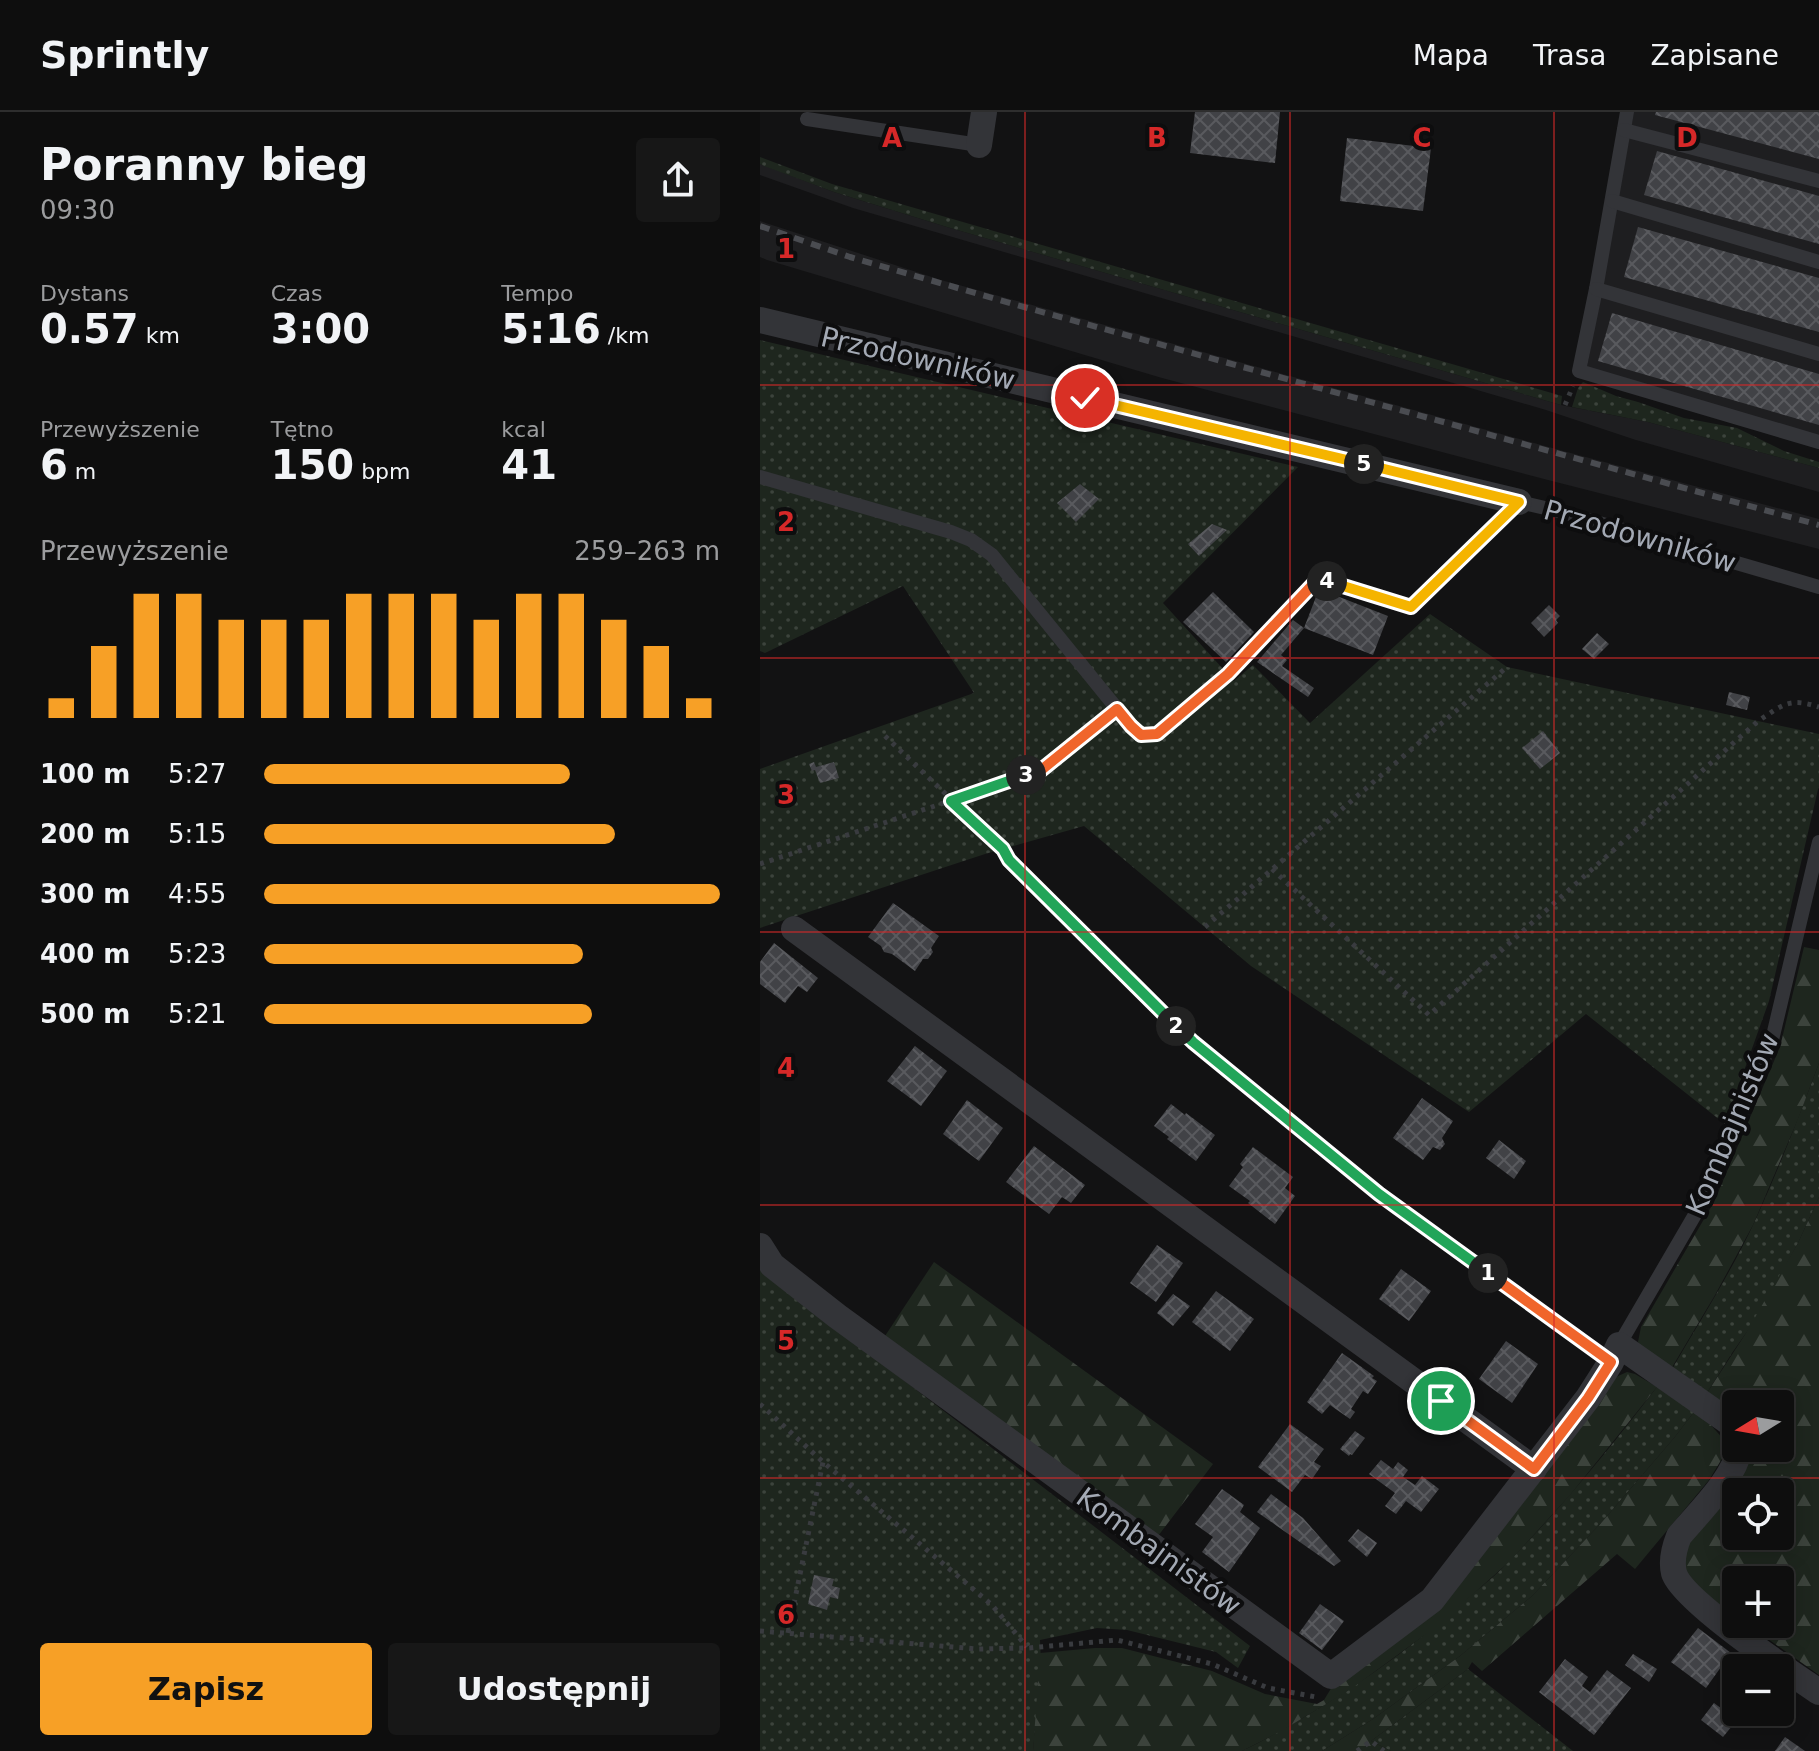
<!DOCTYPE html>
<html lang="pl">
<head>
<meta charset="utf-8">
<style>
	body { margin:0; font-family:"DejaVu Sans",sans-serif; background:#171717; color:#f1f3f6; height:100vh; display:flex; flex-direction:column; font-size:30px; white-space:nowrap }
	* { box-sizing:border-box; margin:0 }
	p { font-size:26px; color:#9b9c9e }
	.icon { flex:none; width:44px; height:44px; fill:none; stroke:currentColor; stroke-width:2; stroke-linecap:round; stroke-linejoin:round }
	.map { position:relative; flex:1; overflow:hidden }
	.panel { display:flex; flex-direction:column; background:#0e0e0e; width:760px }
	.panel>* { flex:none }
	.needle { width:52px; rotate:259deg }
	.fabs { position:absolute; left:962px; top:1278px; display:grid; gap:16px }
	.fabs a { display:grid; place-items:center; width:72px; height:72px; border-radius:8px; background:#0e0e0e; box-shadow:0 4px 20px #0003,0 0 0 2px #2e2e2e; font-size:40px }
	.pin { position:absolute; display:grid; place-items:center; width:68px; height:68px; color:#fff; margin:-34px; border:4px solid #fff; border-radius:50%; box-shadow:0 2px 8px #0007 }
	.km { position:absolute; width:40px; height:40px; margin:-20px; border-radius:50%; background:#222; color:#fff; font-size:22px; line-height:40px; text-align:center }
	.round { display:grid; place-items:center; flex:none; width:84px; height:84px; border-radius:8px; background:#171717 }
	.head { display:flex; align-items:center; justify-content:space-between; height:136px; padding:0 40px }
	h1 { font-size:44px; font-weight:800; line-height:60px }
	.stats { display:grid; grid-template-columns:repeat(3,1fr); gap:12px; height:136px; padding:8px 40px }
	.stats div { display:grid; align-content:center }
	.stats b { font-size:40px; font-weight:800 }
	.stats small { font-size:22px; font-weight:400 }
	.stats p { font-size:22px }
	.chart { height:224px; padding:16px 40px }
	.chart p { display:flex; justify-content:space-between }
	.chart svg { width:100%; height:144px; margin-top:8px; stroke:#f7a026; stroke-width:6 }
	.action { display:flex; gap:16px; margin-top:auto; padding:16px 40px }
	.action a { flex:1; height:92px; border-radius:8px; background:#f7a026; color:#111; font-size:32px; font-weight:800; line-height:92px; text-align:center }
	.action a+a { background:#171717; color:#f1f3f6 }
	ul { padding:0 40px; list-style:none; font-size:26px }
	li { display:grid; grid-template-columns:128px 96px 1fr; align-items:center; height:60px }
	li i { height:20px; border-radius:10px; background:#f7a026 }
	header { display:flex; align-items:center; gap:48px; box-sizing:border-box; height:112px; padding:0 40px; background:#0e0e0e; border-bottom:2px solid #2e2e2e }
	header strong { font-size:38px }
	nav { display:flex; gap:44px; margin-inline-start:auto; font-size:28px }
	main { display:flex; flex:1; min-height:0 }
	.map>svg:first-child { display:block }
	.built { fill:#1e1e20 }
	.grass { fill:url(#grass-dots) }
	.forest { fill:url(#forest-firs); fill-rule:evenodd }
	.building { fill:url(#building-cross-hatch) }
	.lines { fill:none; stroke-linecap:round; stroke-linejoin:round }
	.path { stroke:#393b3f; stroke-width:5; stroke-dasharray:4 6; stroke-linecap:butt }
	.service { stroke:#333438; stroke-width:14 }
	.minor { stroke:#333438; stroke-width:26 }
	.rail { stroke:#4a4c51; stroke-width:6; stroke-dasharray:10 8; stroke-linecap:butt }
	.split-1-casing { stroke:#fff; stroke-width:16 }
	.split-2-casing { stroke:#fff; stroke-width:16 }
	.split-3-casing { stroke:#fff; stroke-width:16 }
	.split-4-casing { stroke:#fff; stroke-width:16 }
	.split-5-casing { stroke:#fff; stroke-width:16 }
	.split-6-casing { stroke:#fff; stroke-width:16 }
	.split-1 { stroke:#f0652b; stroke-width:10 }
	.split-2 { stroke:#22a559; stroke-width:10 }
	.split-3 { stroke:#22a559; stroke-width:10 }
	.split-4 { stroke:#f0652b; stroke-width:10 }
	.split-5 { stroke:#f5b400; stroke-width:10 }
	.split-6 { stroke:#f5b400; stroke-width:10 }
	.grid { fill:none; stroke:#d62828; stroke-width:2; stroke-opacity:0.55 }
	.labels { text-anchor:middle; stroke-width:8; stroke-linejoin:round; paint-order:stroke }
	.street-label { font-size:28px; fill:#a3a9b4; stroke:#0d0d0e }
	.grid-label { font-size:26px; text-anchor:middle; font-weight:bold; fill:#d62828; stroke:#0d0d0e; stroke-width:8; stroke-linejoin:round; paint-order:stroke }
</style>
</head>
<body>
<header>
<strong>Sprintly</strong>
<nav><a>Mapa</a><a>Trasa</a><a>Zapisane</a></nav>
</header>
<main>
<section class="panel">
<div class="head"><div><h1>Poranny bieg</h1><p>09:30</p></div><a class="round"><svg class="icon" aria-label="share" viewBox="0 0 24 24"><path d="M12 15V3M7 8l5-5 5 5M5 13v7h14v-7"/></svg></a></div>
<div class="stats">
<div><p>Dystans</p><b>0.57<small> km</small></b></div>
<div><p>Czas</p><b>3:00</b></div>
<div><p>Tempo</p><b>5:16<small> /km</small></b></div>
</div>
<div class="stats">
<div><p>Przewyższenie</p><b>6<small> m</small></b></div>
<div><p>Tętno</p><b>150<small> bpm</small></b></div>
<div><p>kcal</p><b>41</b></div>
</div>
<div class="chart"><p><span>Przewyższenie</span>259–263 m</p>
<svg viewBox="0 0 160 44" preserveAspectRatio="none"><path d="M5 44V38M15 44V22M25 44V6M35 44V6M45 44V14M55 44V14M65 44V14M75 44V6M85 44V6M95 44V6M105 44V14M115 44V6M125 44V6M135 44V14M145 44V22M155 44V38"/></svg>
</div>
<ul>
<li><b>100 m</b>5:27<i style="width:67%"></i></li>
<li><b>200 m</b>5:15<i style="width:77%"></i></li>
<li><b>300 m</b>4:55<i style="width:100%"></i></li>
<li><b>400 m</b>5:23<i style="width:70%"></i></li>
<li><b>500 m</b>5:21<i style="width:72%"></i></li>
</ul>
<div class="action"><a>Zapisz</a><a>Udostępnij</a></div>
</section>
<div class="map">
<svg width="1059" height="1639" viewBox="0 0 1059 1639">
	<defs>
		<pattern id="grass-dots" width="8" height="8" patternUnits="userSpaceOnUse" patternTransform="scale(2)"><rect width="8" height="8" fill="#1e261e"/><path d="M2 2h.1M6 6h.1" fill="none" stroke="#3c433c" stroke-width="1.8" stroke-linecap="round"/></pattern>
		<pattern id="forest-firs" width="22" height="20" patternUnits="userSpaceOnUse" patternTransform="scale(2)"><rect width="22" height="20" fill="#1e261e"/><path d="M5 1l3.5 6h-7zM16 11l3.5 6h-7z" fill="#3c433c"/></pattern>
		<pattern id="building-cross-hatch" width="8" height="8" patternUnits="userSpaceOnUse" patternTransform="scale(2)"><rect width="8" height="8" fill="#414246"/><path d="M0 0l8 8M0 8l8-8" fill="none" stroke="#595a5e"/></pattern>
	</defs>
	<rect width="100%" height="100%" fill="#121213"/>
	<g class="built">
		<path d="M874,0H1059V324L827,255Z"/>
		<path d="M0,52L74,80L187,115L801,293L888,310L1059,356V380L876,328L786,298L93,96L0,63Z"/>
		<path d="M0,109L181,168L807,340L1059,407V437L788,368L402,266L7,148L0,145Z"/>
	</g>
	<g class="grass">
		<path d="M0,45L72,72L802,284L801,293L187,115L74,80L4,54L0,52Z"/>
		<path d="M0,228L538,355L403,491L474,569L493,553L550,611L670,502L747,555L1059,622V673L1009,889L965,1012L826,902L709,1000L491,854L324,714L225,742L0,816V657L214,581L143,474L5,541L0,539Z"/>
		<path d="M823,270L856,284L878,290L924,306L977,316L1024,339L1059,350V356L888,310L812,295L818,276Z"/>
		<path d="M1059,951V1085L1038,1131L998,1204L972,1241L947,1281L912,1257C940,1209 970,1162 994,1111C1018,1059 1039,1005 1059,951Z"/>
		<path d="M0,1158L490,1534L478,1556L456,1540L367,1518L337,1516L280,1528L281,1550L273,1639H0Z"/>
		<path d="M897,1275L934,1300L914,1326L842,1410L772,1484L700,1544L613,1607L562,1639H482C564,1598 641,1546 709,1485C723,1473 738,1462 750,1448C803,1394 851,1335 897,1275Z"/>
		<path d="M708,1557L813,1639H631L611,1629Z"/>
	</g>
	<g class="forest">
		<path d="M1044,835L1059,838V951L1038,1007L993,1113L955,1183L911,1257L882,1238L878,1230L881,1215L954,1090L1020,935Z"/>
		<path d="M1059,1085V1563L987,1512H1020V1468H976V1504L936,1476L925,1460V1433L988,1336H1020V1292H976V1298L947,1281L986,1221L1038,1131ZM976,1380H1020V1424H976Z"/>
		<path d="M174,1150L453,1352L398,1424L125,1224Z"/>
		<path d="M867,1260L875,1262L897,1275L810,1383L749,1450L677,1514L591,1577L523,1618L482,1639H273L280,1541L335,1536H362L452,1559L505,1582L557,1592L564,1588L575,1570L678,1491L856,1265Z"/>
		<path d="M934,1300L949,1311L965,1329L963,1345L949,1368L875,1457L857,1442L722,1559L712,1550L708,1557L611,1629L631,1639H562L613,1607L700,1544L772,1484L842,1410L914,1326Z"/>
	</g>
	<g class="building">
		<path d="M435,0H520L515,51L430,41Z"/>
		<path d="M896,0H1059V47L895,3Z"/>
		<path d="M587,26L671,36L663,99L580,89Z"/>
		<path d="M897,39L1059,84V132L884,83Z"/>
		<path d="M878,115L1059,166V220L864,165Z"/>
		<path d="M852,201L1059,262V313L838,249Z"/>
		<path d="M320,372L339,387L316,410L297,391Z"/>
		<path d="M452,412L467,418L439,444L428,432Z"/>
		<path d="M559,477L628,504L613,543L544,516L521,543L527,548L522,554L554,576L548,585L497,550L533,508L544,516Z"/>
		<path d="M453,480L494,520L466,550L423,510Z"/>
		<path d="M789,493L800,504L796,508L798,511L784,525L771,511Z"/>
		<path d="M837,521L849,532L834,547L822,537Z"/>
		<path d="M969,580L990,585L987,598L966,593Z"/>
		<path d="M783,619L800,641L780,657L762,636Z"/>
		<path d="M54,650L56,655L74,650L79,666L60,671L55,658L52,659L49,652Z"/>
		<path d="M133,791L179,824L171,836L173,840L168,847H163L155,859L132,842L124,840L121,834L108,825Z"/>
		<path d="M14,831L58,866L47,880L38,874L25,891L0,872V850Z"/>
		<path d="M155,934L187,959L161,994L127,969Z"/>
		<path d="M662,986L693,1009L682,1026L685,1032L680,1038L673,1035L663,1048L633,1026Z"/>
		<path d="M207,988L243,1016L219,1049L183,1022Z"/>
		<path d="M411,992L425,1003L426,1001L455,1023L436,1049L407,1027L409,1025L394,1014Z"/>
		<path d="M739,1028L766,1049L754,1067L726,1046Z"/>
		<path d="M274,1034L325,1073L311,1091L302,1085L289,1102L246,1070Z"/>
		<path d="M493,1035L533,1065L525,1076L535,1084L515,1112L488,1091L490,1089L469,1074L483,1055L480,1052Z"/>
		<path d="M397,1133L423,1151L396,1190L370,1171Z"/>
		<path d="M641,1157L671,1179L649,1209L619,1187Z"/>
		<path d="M456,1179L494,1207L470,1239L432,1210Z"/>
		<path d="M413,1182L430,1194L413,1214L397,1201Z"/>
		<path d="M746,1229L778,1252L752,1291L719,1267Z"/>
		<path d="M582,1241L614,1264L612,1266L617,1269L608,1282L603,1279L591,1297L595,1300L590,1307L570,1293L562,1302L547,1290Z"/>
		<path d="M530,1312L564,1337L554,1350L561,1354L552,1367L545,1363L532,1380L498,1355Z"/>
		<path d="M595,1319L605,1326L592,1343L590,1342L589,1344L580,1337Z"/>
		<path d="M621,1348L633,1357L638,1350L648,1358L643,1365L655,1373L662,1364L679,1377L661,1400L646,1389L636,1402L625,1394L635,1381L609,1362Z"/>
		<path d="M462,1377L484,1393L480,1400L500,1416L469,1460L442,1440L453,1425L435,1412Z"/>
		<path d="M511,1382L543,1406L581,1449L574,1454L497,1400Z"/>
		<path d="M598,1417L617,1431L607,1445L588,1429Z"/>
		<path d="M54,1463L74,1467L72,1474L80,1476L78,1487L70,1485L67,1498L48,1492Z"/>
		<path d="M560,1492L584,1509L562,1538L539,1521Z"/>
		<path d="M938,1516L971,1541L946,1576L911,1550Z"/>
		<path d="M873,1542L897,1557L889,1570L865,1553Z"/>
		<path d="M805,1547L828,1565L822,1574L830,1580L847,1558L871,1576L834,1623L779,1580Z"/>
		<path d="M954,1591L977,1608L963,1625L941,1608Z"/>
		<path d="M1025,1625L1045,1639H1015Z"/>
	</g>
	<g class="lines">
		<g class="path">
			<path d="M805,293L813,274"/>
			<path d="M125,624L240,734"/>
			<path d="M0,752L280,659L344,608"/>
			<path d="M512,757L669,903L998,609C1023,593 1028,585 1059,595"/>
			<path d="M445,815L747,555"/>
			<path d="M0,1292L63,1350L232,1493L267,1535"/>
			<path d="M0,1519L217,1537L268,1536L357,1528L452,1552L508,1576L556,1585"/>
			<path d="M28,1521L63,1350"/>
			<path d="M597,1639L611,1629L624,1639"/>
		</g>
		<g class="service">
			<path d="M867,0L836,177L819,259L1059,330"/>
			<path d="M47,7L219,33"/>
			<path d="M864,18L1059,69"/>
			<path d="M852,89L1059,150"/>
			<path d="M836,177L1059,242"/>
			<path d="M0,365L191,420L211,428L232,443L371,614L381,623L397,622L468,562L559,466L651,495L759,390L798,399L1059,475"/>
			<path d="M249,748L433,930L619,1082L851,1250"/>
			<path d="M859,1233L947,1082L1012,928L1059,730"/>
		</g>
		<g class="minor">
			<path d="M219,33L224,0"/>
			<path d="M0,208L759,390"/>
			<path d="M34,817L774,1357"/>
			<path d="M0,1134L12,1153L77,1204L571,1564L672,1488L828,1286L851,1250L859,1233L976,1315"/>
			<path d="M980,1336C974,1367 939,1400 919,1424C915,1434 911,1449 914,1461C922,1488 1031,1561 1059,1580"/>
		</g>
		<path class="rail" d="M0,114L90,145L253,192L1059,413"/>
	</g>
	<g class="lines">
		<defs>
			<path id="split-1" d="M681,1289L774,1357L828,1286L851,1250L728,1161"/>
			<path id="split-2" d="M416,914L433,930L619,1082L728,1161"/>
			<path id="split-3" d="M266,663L191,689L243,737L249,748L416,914"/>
			<path id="split-4" d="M266,663L280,659L357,597L371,614L381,623L397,622L468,562L559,466L567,469"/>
			<path id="split-5" d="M567,469L651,495L759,390L604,352"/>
			<path id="split-6" d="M325,286L604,352"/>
		</defs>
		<use href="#split-1" class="split-1-casing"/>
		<use href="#split-2" class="split-2-casing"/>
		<use href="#split-3" class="split-3-casing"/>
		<use href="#split-4" class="split-4-casing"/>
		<use href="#split-5" class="split-5-casing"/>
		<use href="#split-6" class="split-6-casing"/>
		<use href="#split-1" class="split-1"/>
		<use href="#split-2" class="split-2"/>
		<use href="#split-3" class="split-3"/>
		<use href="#split-4" class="split-4"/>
		<use href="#split-5" class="split-5"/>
		<use href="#split-6" class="split-6"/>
	</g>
	<path class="grid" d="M265,0V1639M530,0V1639M794,0V1639M0,273H1059M0,546H1059M0,820H1059M0,1093H1059M0,1366H1059"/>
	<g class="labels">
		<g class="street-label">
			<text transform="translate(158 246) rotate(13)" y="10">Przodowników</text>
			<text transform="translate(880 424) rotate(16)" y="10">Przodowników</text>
			<text transform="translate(972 1012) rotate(-67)" y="10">Kombajnistów</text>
			<text transform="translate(399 1439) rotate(36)" y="10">Kombajnistów</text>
		</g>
	</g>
	<g class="grid-label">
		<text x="132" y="35">A</text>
		<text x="397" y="35">B</text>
		<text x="662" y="35">C</text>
		<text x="927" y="35">D</text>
		<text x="26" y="146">1</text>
		<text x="26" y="419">2</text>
		<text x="26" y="692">3</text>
		<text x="26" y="965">4</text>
		<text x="26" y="1238">5</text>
		<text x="26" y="1512">6</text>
	</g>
</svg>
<div class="fabs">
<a><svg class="needle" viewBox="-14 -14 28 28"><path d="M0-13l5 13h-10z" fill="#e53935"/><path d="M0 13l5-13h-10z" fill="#9b9c9e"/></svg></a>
<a><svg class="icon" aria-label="locate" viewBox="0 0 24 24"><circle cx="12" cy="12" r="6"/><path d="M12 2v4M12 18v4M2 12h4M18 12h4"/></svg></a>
<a>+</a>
<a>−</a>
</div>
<div class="pin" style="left:681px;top:1289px;background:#1e9e55"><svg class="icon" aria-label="arrive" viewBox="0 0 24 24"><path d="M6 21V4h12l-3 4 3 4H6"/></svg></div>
<div class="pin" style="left:325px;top:286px;background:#d93025"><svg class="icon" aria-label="check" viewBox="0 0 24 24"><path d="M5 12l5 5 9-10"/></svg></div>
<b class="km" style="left:728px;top:1161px">1</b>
<b class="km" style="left:416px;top:914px">2</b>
<b class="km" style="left:266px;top:663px">3</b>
<b class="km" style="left:567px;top:469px">4</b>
<b class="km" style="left:604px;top:352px">5</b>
</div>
</main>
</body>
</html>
